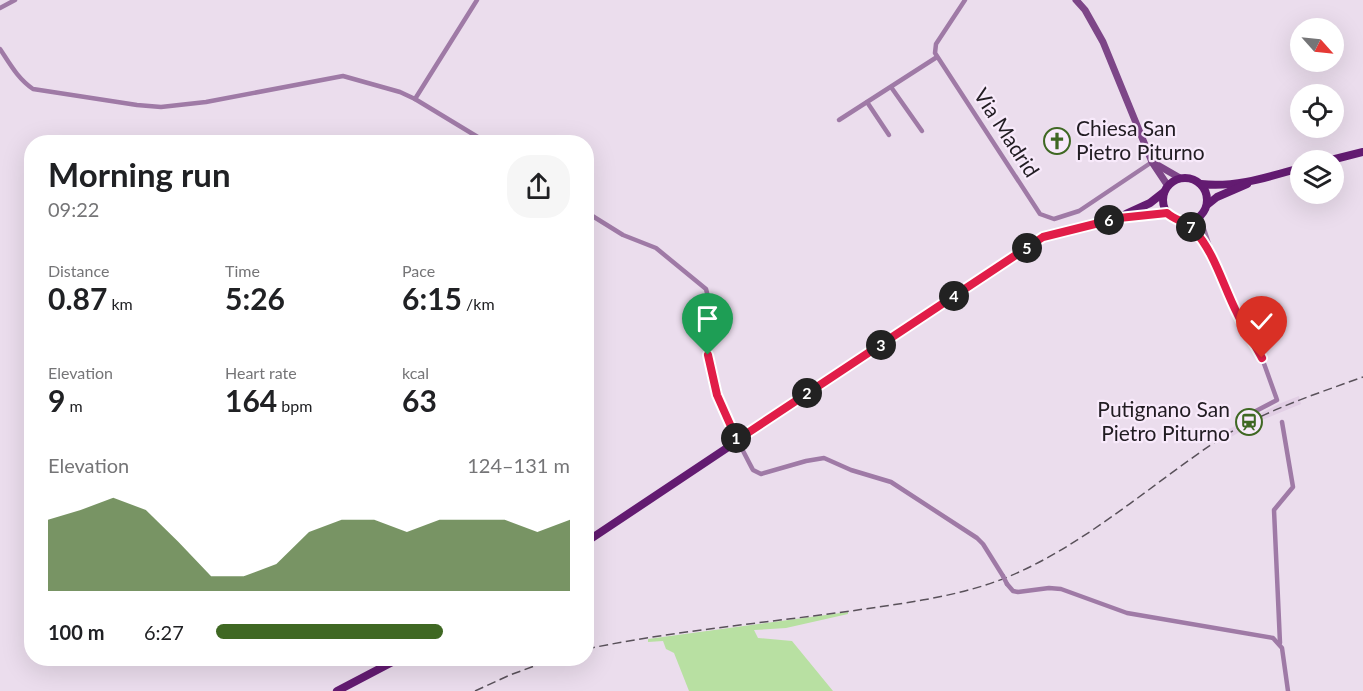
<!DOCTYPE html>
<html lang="en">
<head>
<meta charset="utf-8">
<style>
	body { margin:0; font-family:Lato,sans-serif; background:#f6f6f6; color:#202124; height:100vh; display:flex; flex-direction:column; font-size:22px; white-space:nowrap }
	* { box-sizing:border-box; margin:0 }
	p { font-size:20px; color:#757577 }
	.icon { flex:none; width:33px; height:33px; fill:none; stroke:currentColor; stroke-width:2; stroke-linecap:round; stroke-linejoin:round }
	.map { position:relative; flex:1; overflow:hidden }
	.drawer { position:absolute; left:24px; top:135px; width:570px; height:531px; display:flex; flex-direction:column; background:#fff; border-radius:24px; box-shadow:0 6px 24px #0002 }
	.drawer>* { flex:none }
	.needle { width:39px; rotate:117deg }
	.tools { position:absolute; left:1290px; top:18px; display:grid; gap:12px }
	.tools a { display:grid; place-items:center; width:54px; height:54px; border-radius:50%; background:#fff; box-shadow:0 6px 24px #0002; font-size:30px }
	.pin { position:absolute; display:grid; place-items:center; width:51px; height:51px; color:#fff; margin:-62px -26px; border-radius:50% 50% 50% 0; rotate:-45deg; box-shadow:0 0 6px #0007 }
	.pin .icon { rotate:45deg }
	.km { position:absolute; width:30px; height:30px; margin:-15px; border-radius:50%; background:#222; color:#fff; font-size:16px; line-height:30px; text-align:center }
	.round { display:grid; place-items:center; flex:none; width:63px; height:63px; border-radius:24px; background:#f6f6f6 }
	.head { display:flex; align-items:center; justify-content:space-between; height:102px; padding:0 24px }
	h1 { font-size:33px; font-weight:700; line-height:45px }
	.figures { display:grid; grid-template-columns:repeat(3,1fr); gap:9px; height:102px; padding:6px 24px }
	.figures div { display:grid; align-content:center }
	.figures b { font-size:30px; font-weight:700 }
	.figures small { font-size:16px; font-weight:400 }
	.figures p { font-size:16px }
	.chart { height:168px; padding:12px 24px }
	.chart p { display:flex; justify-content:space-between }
	.chart svg { width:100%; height:108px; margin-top:6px; fill:#3f6823; opacity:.7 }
	ul { padding:0 24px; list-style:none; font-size:20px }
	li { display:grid; grid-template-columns:96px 72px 1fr; align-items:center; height:45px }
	li i { height:15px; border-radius:8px; background:#3f6823 }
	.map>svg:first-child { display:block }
	.built { fill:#e2cfe5 }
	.green { fill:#b8e0a2 }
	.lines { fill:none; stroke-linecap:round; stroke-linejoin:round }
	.street { stroke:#9f7aa6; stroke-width:4.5 }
	.secondary { stroke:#7d4688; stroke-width:7 }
	.primary { stroke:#631b71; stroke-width:8 }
	.rail { stroke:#59515a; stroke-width:1.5; stroke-dasharray:9 4.5; stroke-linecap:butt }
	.street-bridge { stroke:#9f7aa6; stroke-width:4.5 }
	.route-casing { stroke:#fff; stroke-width:12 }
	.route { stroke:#e11d48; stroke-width:8 }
	.labels { text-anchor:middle; stroke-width:4.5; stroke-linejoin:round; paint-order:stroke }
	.poi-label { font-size:21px; fill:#211c22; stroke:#f8eafb; text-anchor:start }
	.street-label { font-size:21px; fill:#211c22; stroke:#f8eafb }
</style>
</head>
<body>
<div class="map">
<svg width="1363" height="691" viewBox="0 0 1363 691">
	<rect width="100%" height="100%" fill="#ebdded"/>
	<path class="built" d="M1299,396L1301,404L1255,423L1231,437L1227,430L1281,403Z"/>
	<path class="green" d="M848,612V614L786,628L754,630L758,638L792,641L833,691H689L674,653L666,649L663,641L648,642V639Z"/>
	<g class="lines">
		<g class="street">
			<path d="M965,0L936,44L935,53L1040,214L1054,219L1079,211L1152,162"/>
			<path d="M0,8L15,0"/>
			<path d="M0,49C10,64 18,79 33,89L137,105L161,107L206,102L343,76L400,92L415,99L486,142"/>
			<path d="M891,87L922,131"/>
			<path d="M415,99L477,0"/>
			<path d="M867,102L889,135"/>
			<path d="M839,120L937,57"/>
			<path d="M586,212L623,235L656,248L706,289C712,309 705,333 707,354C713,396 734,434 753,470L761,474L806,461L824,458L851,470L891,482L977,538L983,544L1003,576"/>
			<path d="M1200,217L1218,271L1237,315L1262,358L1276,397L1277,400L1254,412L1250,416"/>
			<path d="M1186,222L1196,232L1209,251"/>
			<path d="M1007,584L1013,591L1018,592L1049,588L1061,589L1127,613L1273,638L1282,648L1288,691"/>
			<path d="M1280,643L1274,510L1293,487L1282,422"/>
		</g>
		<g class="secondary">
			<path d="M1076,0L1085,10L1103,42L1152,162L1168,186"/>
			<path d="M1154,163L1180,178"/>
		</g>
		<g class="primary">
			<path d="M1331,160L1363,152"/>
			<circle cx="1185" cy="200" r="22"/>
			<path d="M1201,184C1235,188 1268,177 1300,168"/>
			<path d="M1207,205L1217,197L1247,184"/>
			<path d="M1126,214L1150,203L1164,192"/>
			<path d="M586,542L1043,237L1119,218L1167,213"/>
			<path d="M337,691L400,658"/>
		</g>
		<g class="rail">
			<path d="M586,649C674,631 763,623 851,611C904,603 960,597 1010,576C1084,545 1151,485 1218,440C1263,411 1313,395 1363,377"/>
			<path d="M475,691L510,675L556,658"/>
		</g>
		<path class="street-bridge" d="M1003,576L1007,584"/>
	</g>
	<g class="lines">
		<defs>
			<path id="route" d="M708,355L717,395L737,440L1043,237L1119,218L1167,213C1176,221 1186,221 1194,230C1215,253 1223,286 1237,313C1244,328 1254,343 1262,358"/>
		</defs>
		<use href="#route" class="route-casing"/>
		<use href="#route" class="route"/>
	</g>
	<defs>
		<symbol id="church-ring" viewBox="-11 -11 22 22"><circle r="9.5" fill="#f8eafb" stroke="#3f6823" stroke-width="1.5"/><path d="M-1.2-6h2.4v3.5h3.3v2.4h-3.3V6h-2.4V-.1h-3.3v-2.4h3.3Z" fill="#3f6823"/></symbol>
		<symbol id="station-ring" viewBox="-11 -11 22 22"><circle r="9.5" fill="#f8eafb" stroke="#3f6823" stroke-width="1.5"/><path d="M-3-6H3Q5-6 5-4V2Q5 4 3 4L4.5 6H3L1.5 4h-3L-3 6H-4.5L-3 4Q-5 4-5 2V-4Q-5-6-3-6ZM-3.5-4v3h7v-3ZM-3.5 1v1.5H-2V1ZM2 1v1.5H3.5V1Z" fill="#3f6823"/></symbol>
	</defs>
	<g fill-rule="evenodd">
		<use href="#church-ring" x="1042" y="126" width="30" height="30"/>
		<use href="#station-ring" x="1234" y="407" width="30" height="30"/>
	</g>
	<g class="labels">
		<g class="poi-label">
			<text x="1076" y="136">Chiesa San<tspan x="1076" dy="24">Pietro Piturno</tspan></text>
			<text x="1230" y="417" text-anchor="end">Putignano San<tspan x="1230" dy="24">Pietro Piturno</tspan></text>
		</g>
		<g class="street-label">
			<text transform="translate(1006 133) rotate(57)" y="7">Via Madrid</text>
		</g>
	</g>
</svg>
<div class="tools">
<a><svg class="needle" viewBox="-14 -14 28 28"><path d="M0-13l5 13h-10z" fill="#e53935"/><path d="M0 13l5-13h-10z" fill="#757577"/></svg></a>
<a><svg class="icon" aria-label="locate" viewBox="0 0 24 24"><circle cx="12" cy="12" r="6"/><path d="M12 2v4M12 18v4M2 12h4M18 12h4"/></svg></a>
<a><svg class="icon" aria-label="layers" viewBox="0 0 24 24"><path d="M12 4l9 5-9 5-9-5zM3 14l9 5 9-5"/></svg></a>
</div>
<div class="pin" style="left:708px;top:355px;background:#1e9e55"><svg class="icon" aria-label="arrive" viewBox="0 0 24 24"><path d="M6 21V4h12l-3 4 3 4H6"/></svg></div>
<div class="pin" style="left:1262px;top:358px;background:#d93025"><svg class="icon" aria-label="check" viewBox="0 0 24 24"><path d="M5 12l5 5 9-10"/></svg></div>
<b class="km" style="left:736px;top:438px">1</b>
<b class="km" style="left:807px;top:393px">2</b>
<b class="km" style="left:881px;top:345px">3</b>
<b class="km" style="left:954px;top:296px">4</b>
<b class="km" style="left:1027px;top:248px">5</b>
<b class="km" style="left:1109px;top:220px">6</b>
<b class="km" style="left:1191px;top:227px">7</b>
<section class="drawer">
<div class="head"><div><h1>Morning run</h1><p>09:22</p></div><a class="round"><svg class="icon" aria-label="share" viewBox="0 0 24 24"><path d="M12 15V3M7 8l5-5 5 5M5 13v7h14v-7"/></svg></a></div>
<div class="figures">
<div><p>Distance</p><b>0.87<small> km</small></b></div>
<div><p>Time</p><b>5:26</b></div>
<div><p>Pace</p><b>6:15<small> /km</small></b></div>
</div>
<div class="figures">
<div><p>Elevation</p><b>9<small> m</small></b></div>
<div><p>Heart rate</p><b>164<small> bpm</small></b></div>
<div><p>kcal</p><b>63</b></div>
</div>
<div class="chart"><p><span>Elevation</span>124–131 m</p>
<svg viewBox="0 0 160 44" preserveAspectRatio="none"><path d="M0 44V15L10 11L20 6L30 11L40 24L50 38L60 38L70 33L80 20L90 15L100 15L110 20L120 15L130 15L140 15L150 20L160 15V44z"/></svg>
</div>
<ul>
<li><b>100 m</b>6:27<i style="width:64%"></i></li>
</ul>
</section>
</div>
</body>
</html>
